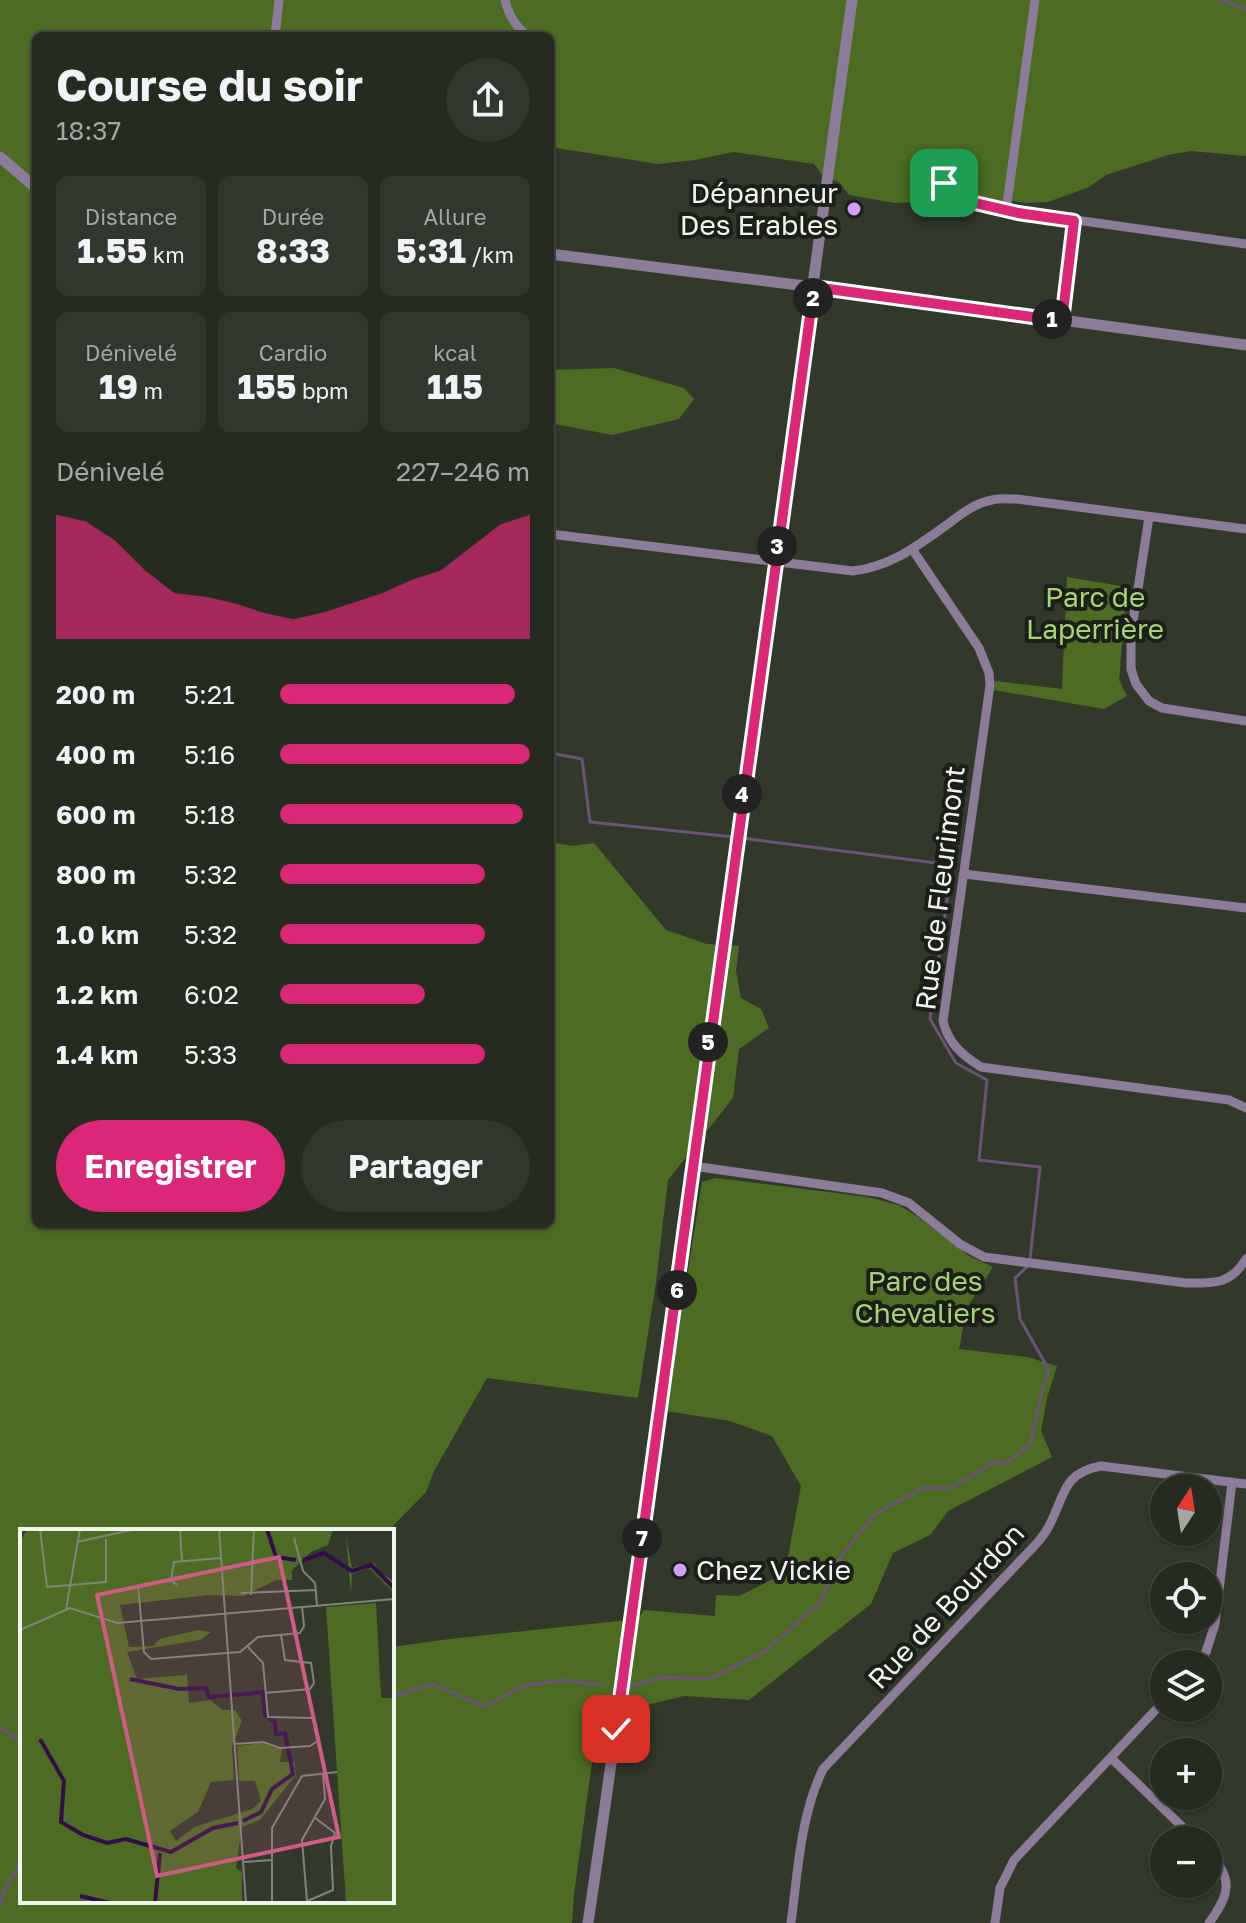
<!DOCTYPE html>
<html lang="fr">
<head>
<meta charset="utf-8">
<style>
	body { margin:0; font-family:"Golos Text",sans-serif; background:#32372d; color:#f1f3f6; height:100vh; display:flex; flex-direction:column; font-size:30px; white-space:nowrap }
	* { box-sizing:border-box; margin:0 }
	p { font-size:26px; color:#a4a7a5 }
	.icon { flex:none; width:44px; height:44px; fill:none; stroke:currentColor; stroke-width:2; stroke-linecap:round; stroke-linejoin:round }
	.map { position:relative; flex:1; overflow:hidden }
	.drawer { position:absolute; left:32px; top:32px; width:522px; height:1196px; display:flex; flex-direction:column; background:#262b20; border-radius:12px; box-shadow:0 2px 6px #0004,0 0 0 2px #42473e }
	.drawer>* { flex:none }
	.needle { width:52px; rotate:12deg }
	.tools { position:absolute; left:1150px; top:1474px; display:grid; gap:16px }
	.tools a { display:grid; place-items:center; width:72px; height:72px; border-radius:50%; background:#262b20; box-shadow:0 2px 6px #0004,0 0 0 2px #42473e; font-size:40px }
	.pin { position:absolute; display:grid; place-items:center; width:68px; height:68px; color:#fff; margin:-34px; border-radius:16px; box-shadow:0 4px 12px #0006 }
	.km { position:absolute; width:40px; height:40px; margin:-20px; border-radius:50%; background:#222; color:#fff; font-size:22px; line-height:40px; text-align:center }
	.round { display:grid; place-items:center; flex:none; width:84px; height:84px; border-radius:42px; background:#32372d }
	.head { display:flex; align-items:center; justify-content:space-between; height:136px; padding:0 24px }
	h1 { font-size:44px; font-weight:700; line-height:60px }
	.figures { display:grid; grid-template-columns:repeat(3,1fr); gap:12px; height:136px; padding:8px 24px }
	.figures div { display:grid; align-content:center; border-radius:12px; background:#32372d; text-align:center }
	.figures b { font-size:34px; font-weight:700 }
	.figures small { font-size:22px; font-weight:400 }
	.figures p { font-size:22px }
	.chart { height:224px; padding:16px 24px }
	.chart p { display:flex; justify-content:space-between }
	.chart svg { width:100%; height:144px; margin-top:8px; fill:#db2777; opacity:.7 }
	.primary-button { display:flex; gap:16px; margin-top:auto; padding:16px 24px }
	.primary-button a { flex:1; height:92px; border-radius:48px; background:#db2777; color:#fff; font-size:32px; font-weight:700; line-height:92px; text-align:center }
	.primary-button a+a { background:#32372d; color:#f1f3f6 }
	ul { padding:0 24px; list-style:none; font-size:26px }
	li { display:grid; grid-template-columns:128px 96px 1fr; align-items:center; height:60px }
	li i { height:20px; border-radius:10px; background:#db2777 }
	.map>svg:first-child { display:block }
	.green { fill:#4c6c23 }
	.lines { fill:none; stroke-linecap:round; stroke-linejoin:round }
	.stream { stroke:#6c537b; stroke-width:3 }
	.minor { stroke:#8c7c9a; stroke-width:9 }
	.tertiary { stroke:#8c7c9a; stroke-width:11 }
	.route-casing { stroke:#fff; stroke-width:16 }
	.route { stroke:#db2777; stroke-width:10 }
	.poi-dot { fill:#d29dfd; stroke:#1c1f19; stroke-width:3 }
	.labels { text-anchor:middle; stroke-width:8; stroke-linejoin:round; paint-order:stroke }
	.poi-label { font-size:28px; fill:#f1f6ec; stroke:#1c1f19; text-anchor:end }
	.park-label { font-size:28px; fill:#a5d471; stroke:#1c1f19 }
	.street-label { font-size:28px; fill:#f1f6ec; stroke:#1c1f19 }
	.inset-river { fill:none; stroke:#330d4b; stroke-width:4 }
	.inset-road { fill:none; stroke:#7e8578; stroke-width:2 }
	.view { fill:#d05b86; fill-opacity:0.15; stroke:#d05b86; stroke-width:4 }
	.inset-edge { fill:none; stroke:#f1f6ec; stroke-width:4 }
</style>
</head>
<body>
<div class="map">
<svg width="1246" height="1923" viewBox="0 0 1246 1923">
	<rect width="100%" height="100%" fill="#32392b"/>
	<g class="green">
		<path d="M0,0H1246V156L1191,151L1168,155L1106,175L1089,187L1048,202L1025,203L1008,200L960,211L916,202L895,203L849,195L840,183L821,174L814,164L733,152L695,160L658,164L550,147V36H36V1224H550V842L573,846L594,843L666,930L707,944L739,946L736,971L741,998L761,1009L769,1028L739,1049L733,1098L668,1180L656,1282L638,1398L487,1378L434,1471L426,1492L388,1531H22V1901H392V1647L450,1639L638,1619L644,1610L715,1616L716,1595L739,1596L785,1573L801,1486L772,1436L730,1421L666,1411L702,1182L716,1178L868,1197L899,1205L921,1219L969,1256L993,1267L967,1308L959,1349L1027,1357L1057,1366L1047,1398L1041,1431L1052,1457L948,1511L930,1535L893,1553L871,1604L749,1700L684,1696L638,1707L626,1718L596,1733L574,1894L572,1923H0Z"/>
		<path d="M614,368L684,388L694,399L679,419L612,435L550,423V370Z"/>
		<path d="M1067,577L1127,587L1119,680L1127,696L1104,709L994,690L995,681L1062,689Z"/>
	</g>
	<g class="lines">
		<g class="stream">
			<path d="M1221,0L1246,9"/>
			<path d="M550,753L582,759L590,822L734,837"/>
			<path d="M741,838L952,865L930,1019L956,1063L987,1080L979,1160L1040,1167L1030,1259"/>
			<path d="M629,1687L662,1677L710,1679L767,1650L820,1602L842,1555L875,1514L922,1488H951L996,1461L1005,1464L1030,1445L1043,1387L1049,1370L1020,1319L1015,1278L1028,1266"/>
			<path d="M392,1697L433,1684L485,1707L522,1686L564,1680L601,1685"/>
			<path d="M0,1727L22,1743"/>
			<path d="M0,1906L5,1888L18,1868L22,1843"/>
		</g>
		<g class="minor">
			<path d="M505,0C509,16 515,25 527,36"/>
			<path d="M275,36L279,0"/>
			<path d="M944,183L962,200L991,208L1246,244"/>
			<path d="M1006,211L1035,0"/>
			<path d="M1062,321L1074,221"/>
			<path d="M1149,517L1131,634V669L1136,684L1149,701L1162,708L1246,721"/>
			<path d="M550,534L853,571C892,566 917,546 948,524C961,514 975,503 992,500C1000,498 1009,499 1017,499L1246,529"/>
			<path d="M912,549L979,648L989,673L990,685L943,1021C948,1043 962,1055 981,1067L1229,1100L1246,1108"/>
			<path d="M964,874L1246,908"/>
			<path d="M693,1166L882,1193L909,1203L960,1244L984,1257L1186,1283C1214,1283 1230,1285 1246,1259"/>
			<path d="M1196,1664L1206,1652L1215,1624L1232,1482"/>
			<path d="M1111,1758L1196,1840"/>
			<path d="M1208,1851C1234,1879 1230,1894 1209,1923"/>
			<path d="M791,1923C798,1871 800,1817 823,1769L1038,1542C1042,1537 1046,1532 1049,1526C1065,1496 1062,1473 1101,1466L1246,1484"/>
			<path d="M995,1923L1000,1888L1014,1860L1164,1701"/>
		</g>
		<g class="tertiary">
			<path d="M0,157L36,188"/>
			<path d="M550,254L893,297L1246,345"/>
			<path d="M588,1923C636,1601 676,1279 720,957C764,638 810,319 852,0"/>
		</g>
	</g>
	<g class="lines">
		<defs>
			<path id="route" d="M616,1729C682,1248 745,767 814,287L1062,321L1074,221L1018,213L962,200L944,183"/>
		</defs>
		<use href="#route" class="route-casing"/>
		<use href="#route" class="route"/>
	</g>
	<g class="poi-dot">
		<circle cx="854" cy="209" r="8"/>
		<circle cx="680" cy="1570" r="8"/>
	</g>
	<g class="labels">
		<g class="poi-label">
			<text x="838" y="203">Dépanneur<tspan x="838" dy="32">Des Erables</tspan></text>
			<text x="696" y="1580" text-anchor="start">Chez Vickie</text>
		</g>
		<g class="park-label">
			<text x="1095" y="607">Parc de<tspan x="1095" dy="32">Laperrière</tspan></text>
			<text x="925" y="1291">Parc des<tspan x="925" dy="32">Chevaliers</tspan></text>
		</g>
		<g class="street-label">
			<text transform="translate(940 888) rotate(-83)" y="10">Rue de Fleurimont</text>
			<text transform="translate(946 1606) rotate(-47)" y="10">Rue de Bourdon</text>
		</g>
	</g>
	<g transform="translate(20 1529)">
		<rect width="374" height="374" fill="#32392b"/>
		<path d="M8,0H313L308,16L291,23L272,41V51H256L224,67L189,66L100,76L109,118L133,117L140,110L178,101L191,103L180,111L107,123L117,150L167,146L169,174L190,171L203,181H215L222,192L212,218L214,251L191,253L178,283L150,302L156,312L174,298L232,280L241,272L235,252H219L217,217L241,214L262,220L260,233H274L276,246L240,291L222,298L216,339L222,343V373L228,374H0V12ZM326,8L332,39L355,34L357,43L371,50L374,57V64L349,39L332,45L331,66ZM356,74L361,169H374V374H326L306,78Z" fill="#4c6c23"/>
		<path class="inset-river" d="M247,0L256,28L276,31M283,31L304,24L332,42L351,36L374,59M110,150L159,160L186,159L189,168L243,163L245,186L255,193L256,205L265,204L273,245L252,260L241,283L223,292M20,210L44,252L41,293L63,306L87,314L106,310L151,323L193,299L218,294M60,367L90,374M135,374L140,324"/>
		<path class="inset-road" d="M20,0L27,58L86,53V10M160,0L162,32M199,0L226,374M274,9L283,42L295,54L297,76M57,13L116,0M118,56L124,123L131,130L220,123L238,108L280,104L284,97L282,77M157,56L151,51L154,33L201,29M221,64L296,61M231,66L234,0M46,80L60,0M0,101L50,79L97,94L374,70M245,164L290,160L294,154L291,134L265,131L261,106M215,215L243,213L260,219L290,217L299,211L294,189L248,188L243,134L228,118M223,333L253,331M287,372L282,311L305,270L303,244M285,373L313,361L311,317L315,304L294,288M252,374V299L282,247L317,243"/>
		<path class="view" d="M259,28L319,308L137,347L77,66Z"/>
		<rect width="374" height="374" class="inset-edge"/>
	</g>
</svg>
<div class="tools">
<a><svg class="needle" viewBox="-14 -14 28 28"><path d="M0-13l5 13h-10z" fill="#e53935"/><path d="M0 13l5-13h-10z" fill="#a4a7a5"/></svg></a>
<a><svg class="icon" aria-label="locate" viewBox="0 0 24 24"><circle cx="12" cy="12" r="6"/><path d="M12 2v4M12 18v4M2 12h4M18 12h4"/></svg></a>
<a><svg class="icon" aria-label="layers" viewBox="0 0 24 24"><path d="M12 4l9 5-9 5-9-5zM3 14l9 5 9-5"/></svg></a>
<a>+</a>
<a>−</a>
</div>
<div class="pin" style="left:944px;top:183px;background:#1e9e55"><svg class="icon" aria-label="arrive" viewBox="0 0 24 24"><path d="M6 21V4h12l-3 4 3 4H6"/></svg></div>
<div class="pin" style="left:616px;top:1729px;background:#d93025"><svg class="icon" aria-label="check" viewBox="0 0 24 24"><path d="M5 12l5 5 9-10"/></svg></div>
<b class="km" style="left:1052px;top:319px">1</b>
<b class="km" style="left:813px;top:298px">2</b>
<b class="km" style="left:777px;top:546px">3</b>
<b class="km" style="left:742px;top:794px">4</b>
<b class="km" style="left:708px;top:1042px">5</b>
<b class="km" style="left:677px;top:1290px">6</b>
<b class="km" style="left:642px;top:1538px">7</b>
<section class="drawer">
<div class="head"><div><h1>Course du soir</h1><p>18:37</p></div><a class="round"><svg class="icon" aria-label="share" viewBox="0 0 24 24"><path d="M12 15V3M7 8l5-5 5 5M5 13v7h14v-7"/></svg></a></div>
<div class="figures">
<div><p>Distance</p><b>1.55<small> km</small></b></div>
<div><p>Durée</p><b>8:33</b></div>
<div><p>Allure</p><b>5:31<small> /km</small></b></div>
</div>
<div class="figures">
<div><p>Dénivelé</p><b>19<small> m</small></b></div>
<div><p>Cardio</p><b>155<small> bpm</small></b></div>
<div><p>kcal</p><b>115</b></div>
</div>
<div class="chart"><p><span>Dénivelé</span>227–246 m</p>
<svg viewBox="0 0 160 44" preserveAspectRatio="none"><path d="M0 44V6L10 8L20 14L30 23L40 30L50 31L60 33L70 36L80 38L90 36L100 33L110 30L120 26L130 23L140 16L150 9L160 6V44z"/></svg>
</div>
<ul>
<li><b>200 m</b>5:21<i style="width:94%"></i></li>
<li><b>400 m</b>5:16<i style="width:100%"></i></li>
<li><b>600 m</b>5:18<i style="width:97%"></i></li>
<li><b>800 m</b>5:32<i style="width:82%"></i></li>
<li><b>1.0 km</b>5:32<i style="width:82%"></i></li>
<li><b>1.2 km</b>6:02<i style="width:58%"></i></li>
<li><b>1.4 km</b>5:33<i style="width:82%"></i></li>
</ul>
<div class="primary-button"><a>Enregistrer</a><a>Partager</a></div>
</section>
</div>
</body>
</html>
